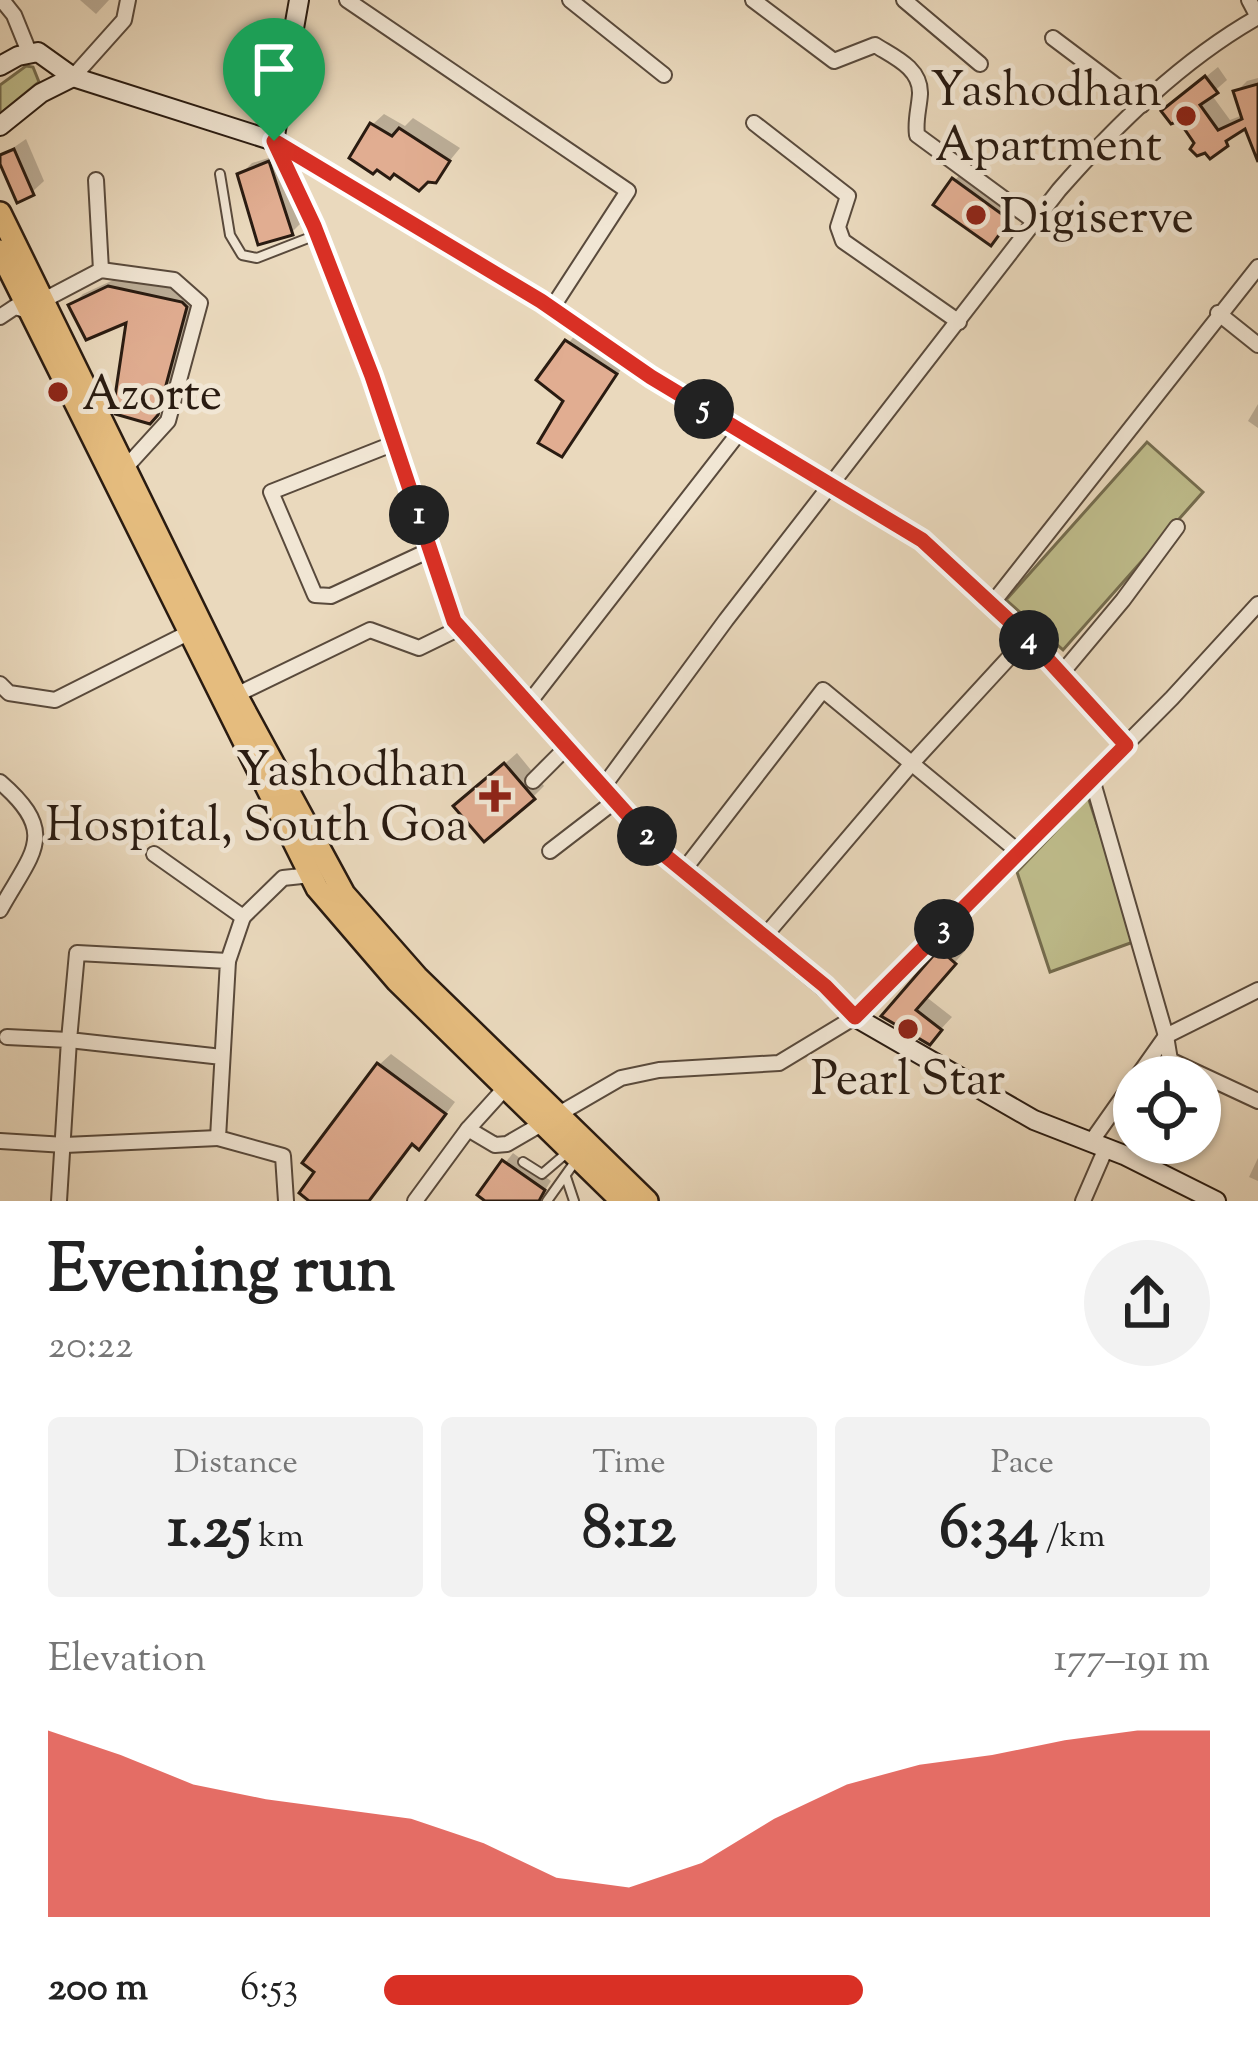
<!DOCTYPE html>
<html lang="en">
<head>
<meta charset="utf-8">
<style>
	body { margin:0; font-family:"Sorts Mill Goudy",serif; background:#f2f2f2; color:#222; height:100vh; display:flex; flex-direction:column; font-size:45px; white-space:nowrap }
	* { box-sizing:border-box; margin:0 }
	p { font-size:39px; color:#767676 }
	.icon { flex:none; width:66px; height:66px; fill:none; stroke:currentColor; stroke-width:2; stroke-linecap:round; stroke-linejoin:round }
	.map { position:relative; height:1201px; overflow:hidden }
	.sheet { display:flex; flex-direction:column; background:#fff; flex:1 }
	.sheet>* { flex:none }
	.tools { position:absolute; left:1113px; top:1056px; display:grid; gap:24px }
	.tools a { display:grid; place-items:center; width:108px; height:108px; border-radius:50%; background:#fff; box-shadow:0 3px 9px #0004; font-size:60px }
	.pin { position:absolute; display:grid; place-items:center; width:102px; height:102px; color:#fff; margin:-123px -51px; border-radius:50% 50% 50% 0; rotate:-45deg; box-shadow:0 0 12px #0007 }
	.pin .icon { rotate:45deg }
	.km { position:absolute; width:60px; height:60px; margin:-30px; border-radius:50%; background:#222; color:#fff; font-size:33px; line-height:60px; text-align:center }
	.round { display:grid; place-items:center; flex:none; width:126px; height:126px; border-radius:63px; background:#f2f2f2 }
	.headline { display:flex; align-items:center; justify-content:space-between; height:204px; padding:0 48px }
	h1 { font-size:66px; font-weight:700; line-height:90px }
	.figures { display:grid; grid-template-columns:repeat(3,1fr); gap:18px; height:204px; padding:12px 48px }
	.figures div { display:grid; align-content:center; border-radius:12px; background:#f2f2f2; text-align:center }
	.figures b { font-size:60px; font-weight:700 }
	.figures small { font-size:33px; font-weight:400 }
	.figures p { font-size:33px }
	.chart { height:336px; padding:24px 48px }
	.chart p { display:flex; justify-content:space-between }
	.chart svg { width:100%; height:216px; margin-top:12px; fill:#d93025; opacity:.7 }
	ul { padding:0 48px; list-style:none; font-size:39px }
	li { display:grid; grid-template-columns:192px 144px 1fr; align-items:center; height:90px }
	li i { height:30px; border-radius:15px; background:#d93025 }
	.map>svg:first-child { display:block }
	.green { fill:#bfbd8c; stroke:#746c4e; stroke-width:3 }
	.shadow { fill:#0003 }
	.building { fill:#e1ad91; stroke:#291b11; stroke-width:3 }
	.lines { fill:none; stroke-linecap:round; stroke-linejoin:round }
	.lane-casing { stroke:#594a3c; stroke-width:12 }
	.street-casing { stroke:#594a3c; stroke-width:18 }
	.secondary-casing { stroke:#291b11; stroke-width:22 }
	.primary-casing { stroke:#291b11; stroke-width:26 }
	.lane { stroke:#f1e6d4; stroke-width:8 }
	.street { stroke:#f1e6d4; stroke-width:14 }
	.secondary { stroke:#f1e6d4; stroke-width:18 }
	.primary { stroke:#e5bc7e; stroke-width:21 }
	.route-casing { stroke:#fff; stroke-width:24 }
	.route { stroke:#d93025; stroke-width:15 }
	.poi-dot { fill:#8f2418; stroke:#f1e6d4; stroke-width:4.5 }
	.labels { text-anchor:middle; stroke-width:10; stroke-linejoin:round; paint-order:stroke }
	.poi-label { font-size:48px; fill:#291b11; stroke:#f1e6d4; text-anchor:end }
</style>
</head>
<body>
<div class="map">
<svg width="1258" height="1201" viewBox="0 0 1258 1201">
	<rect width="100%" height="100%" fill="#ead9bd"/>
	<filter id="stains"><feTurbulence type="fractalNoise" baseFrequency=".00167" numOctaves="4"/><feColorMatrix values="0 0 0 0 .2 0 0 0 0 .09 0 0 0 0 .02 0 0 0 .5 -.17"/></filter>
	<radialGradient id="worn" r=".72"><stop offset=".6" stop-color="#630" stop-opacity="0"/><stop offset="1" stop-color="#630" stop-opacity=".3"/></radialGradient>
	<g class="green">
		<path d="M26,66L33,67L39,82L0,114V85Z"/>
		<path d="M1147,442L1203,492L1063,650L1006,600Z"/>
		<path d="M1088,797L1136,941L1050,972L1017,872Z"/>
	</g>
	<g class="shadow">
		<path d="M80,0H109L96,14Z"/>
		<path d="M1218,67L1227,80L1211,94L1230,120L1243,115L1236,92L1247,81L1258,78V160L1247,125L1226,144H1198L1176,101Z"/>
		<path d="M384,114L405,126L413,118L460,148L434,180L372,125Z"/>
		<path d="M26,139L44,181L32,192L0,157Z"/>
		<path d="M281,154L303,221L292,232L240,175L252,163Z"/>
		<path d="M963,172L1016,210L999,234L955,180Z"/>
		<path d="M122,276L197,294L169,400L149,421L130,319L71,306L83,294Z"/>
		<path d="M579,330L627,361L562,454L566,400L540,379Z"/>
		<path d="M1258,404V428L1248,421Z"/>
		<path d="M517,753L544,786L533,797L469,795Z"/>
		<path d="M952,940L965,951L925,996L952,1017L930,1041L885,1015Z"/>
		<path d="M391,1054L455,1102L430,1135L413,1141L369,1201H314L303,1193L379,1065Z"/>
		<path d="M513,1153L551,1181L538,1201H491L481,1194Z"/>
		<path d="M1258,1158V1181L1249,1177Z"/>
	</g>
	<g class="building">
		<path d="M1205,76L1218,93L1200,105L1218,130L1242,119L1233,91L1258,84V162L1245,129L1226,141L1228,146L1210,159L1205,153L1197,156L1190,149L1194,143L1179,121L1171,124L1161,111Z"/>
		<path d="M370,123L392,136L399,128L450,161L436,183L428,182L419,191L394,174L390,179L377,170L373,174L349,158Z"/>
		<path d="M14,149L34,195L17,203L0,164V155Z"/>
		<path d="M269,161L293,235L258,245L237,174Z"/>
		<path d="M952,178L1010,220L991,246L933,205Z"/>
		<path d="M108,286L182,302L187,307L158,415L150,424L115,414L113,410L126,323L86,340L68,305Z"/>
		<path d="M565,340L617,374L562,457L538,443L563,401L536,380Z"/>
		<path d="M504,763L535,799L484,842L453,806Z"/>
		<path d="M939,949L956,964L916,1010L942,1030L930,1045L881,1016Z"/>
		<path d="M377,1063L446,1114L419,1150L412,1144L369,1201H309L299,1193L314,1172L302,1163Z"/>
		<path d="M502,1160L545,1190L539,1201H485L477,1195Z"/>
	</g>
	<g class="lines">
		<defs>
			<g id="lane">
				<path d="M220,174L230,235L242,255L257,258L316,235"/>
				<path d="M523,1162L542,1174L569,1151"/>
				<path d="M566,1177L574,1201"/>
				<path d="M547,1201L577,1159"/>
			</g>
			<g id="street">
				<path d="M2,0L14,15L29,52"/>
				<path d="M347,0L628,191L552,308"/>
				<path d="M570,0L664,75"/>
				<path d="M753,0L834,61L875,45C894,57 921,68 920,94C919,109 915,120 917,135L1034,221"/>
				<path d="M904,0L980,64"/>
				<path d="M1053,38L1142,105"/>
				<path d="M73,77L124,20L128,0"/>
				<path d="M754,123L848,196L838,227L843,241L959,322"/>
				<path d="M274,141L541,301L651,377L922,540L1031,641L1126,745"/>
				<path d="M96,180L101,270"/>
				<path d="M44,300L101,270L174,280L200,303L168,421L127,466"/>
				<path d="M1218,313L1258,345"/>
				<path d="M0,317L15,307L29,311"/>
				<path d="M395,443L271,492L315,595L331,596L430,550"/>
				<path d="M991,605L1258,267"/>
				<path d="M1061,674L1123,600L1177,527"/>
				<path d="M0,684L9,693L55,700L188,633"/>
				<path d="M236,695L370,630L419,648L460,628"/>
				<path d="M528,704L741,430"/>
				<path d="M1092,779L1166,1036L1258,990"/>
				<path d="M533,781L567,747"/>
				<path d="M0,782C60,834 32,852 0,910"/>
				<path d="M603,787L726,620L1059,190C1116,125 1182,60 1258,17L1249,0"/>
				<path d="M550,851L615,801"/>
				<path d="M154,854L243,917L283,878L311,875"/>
				<path d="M683,871L823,690L1020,853"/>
				<path d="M764,937L913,762L1027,638"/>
				<path d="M228,961L243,917"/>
				<path d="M1166,1036L1170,1060L1258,1101"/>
				<path d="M7,1037L69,1040L59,1201"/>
				<path d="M222,1057L69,1040L77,953L228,961L218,1138L283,1156L286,1201"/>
				<path d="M1137,1077L1166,1036"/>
				<path d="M468,1129L495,1145L507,1144L621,1078L659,1070L779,1063L855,1017L1172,698L1258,604"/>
				<path d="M0,1141L65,1145L218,1138"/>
				<path d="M1091,1142L1134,1081"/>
				<path d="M415,1201L468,1129L506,1087"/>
				<path d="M1083,1201L1106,1148"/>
			</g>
			<g id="secondary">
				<path d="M299,0L274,141L314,226L372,377L454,621L662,853L825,987L855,1017L1034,1120L1124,1155L1216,1201"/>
				<path d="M0,66L18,56L38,52L73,77L274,141"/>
				<path d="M0,126L41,93L73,77"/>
			</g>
			<g id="primary">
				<path d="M0,213L236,695L344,894L417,977L647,1201"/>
				<path d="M0,251L317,888L397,981L622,1201"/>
			</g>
		</defs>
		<use href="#lane" class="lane-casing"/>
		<use href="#street" class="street-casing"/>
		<use href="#secondary" class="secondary-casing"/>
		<use href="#primary" class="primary-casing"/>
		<use href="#lane" class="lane"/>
		<use href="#street" class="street"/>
		<use href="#secondary" class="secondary"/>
		<use href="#primary" class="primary"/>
	</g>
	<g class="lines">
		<defs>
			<path id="route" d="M274,141L541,301L651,377L922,540L1031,641L1126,745L855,1017L825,986L662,853L454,621L372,376L314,226Z"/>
		</defs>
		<use href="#route" class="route-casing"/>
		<use href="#route" class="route"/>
	</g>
	<g class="poi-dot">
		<circle cx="1186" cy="116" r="12"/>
		<circle cx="976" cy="215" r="12"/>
		<circle cx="58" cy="392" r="12"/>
		<path d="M489 778h12v12h12v12h-12v12h-12v-12h-12v-12h12z"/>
		<circle cx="908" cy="1029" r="12"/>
	</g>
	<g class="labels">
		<g class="poi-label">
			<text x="1162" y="105">Yashodhan<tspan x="1162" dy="55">Apartment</tspan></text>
			<text x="1000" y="232" text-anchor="start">Digiserve</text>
			<text x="82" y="409" text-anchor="start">Azorte</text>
			<text x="468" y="785">Yashodhan<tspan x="468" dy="55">Hospital, South Goa</tspan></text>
			<text x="908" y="1094" text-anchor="middle">Pearl Star</text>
		</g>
	</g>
	<rect width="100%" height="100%" filter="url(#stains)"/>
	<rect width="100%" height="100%" fill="url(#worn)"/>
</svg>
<div class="tools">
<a><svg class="icon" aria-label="locate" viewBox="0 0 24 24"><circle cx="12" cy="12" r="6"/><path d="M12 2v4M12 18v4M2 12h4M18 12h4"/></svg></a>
</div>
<div class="pin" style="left:274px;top:141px;background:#1e9e55"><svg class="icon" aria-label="arrive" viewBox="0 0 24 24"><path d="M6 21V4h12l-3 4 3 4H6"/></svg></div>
<b class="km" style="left:419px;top:515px">1</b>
<b class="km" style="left:647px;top:836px">2</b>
<b class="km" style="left:944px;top:929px">3</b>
<b class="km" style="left:1029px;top:640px">4</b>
<b class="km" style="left:704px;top:409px">5</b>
</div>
<section class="sheet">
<div class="headline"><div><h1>Evening run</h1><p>20:22</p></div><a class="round"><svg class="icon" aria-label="share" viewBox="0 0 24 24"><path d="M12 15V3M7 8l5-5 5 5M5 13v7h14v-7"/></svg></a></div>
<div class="figures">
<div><p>Distance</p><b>1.25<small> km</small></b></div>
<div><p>Time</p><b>8:12</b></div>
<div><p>Pace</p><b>6:34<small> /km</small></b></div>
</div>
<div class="chart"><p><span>Elevation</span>177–191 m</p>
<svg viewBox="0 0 160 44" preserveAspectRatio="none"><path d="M0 44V6L10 11L20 17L30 20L40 22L50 24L60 29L70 36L80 38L90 33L100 24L110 17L120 13L130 11L140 8L150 6L160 6V44z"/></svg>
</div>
<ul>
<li><b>200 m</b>6:53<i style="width:58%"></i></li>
</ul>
</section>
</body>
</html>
